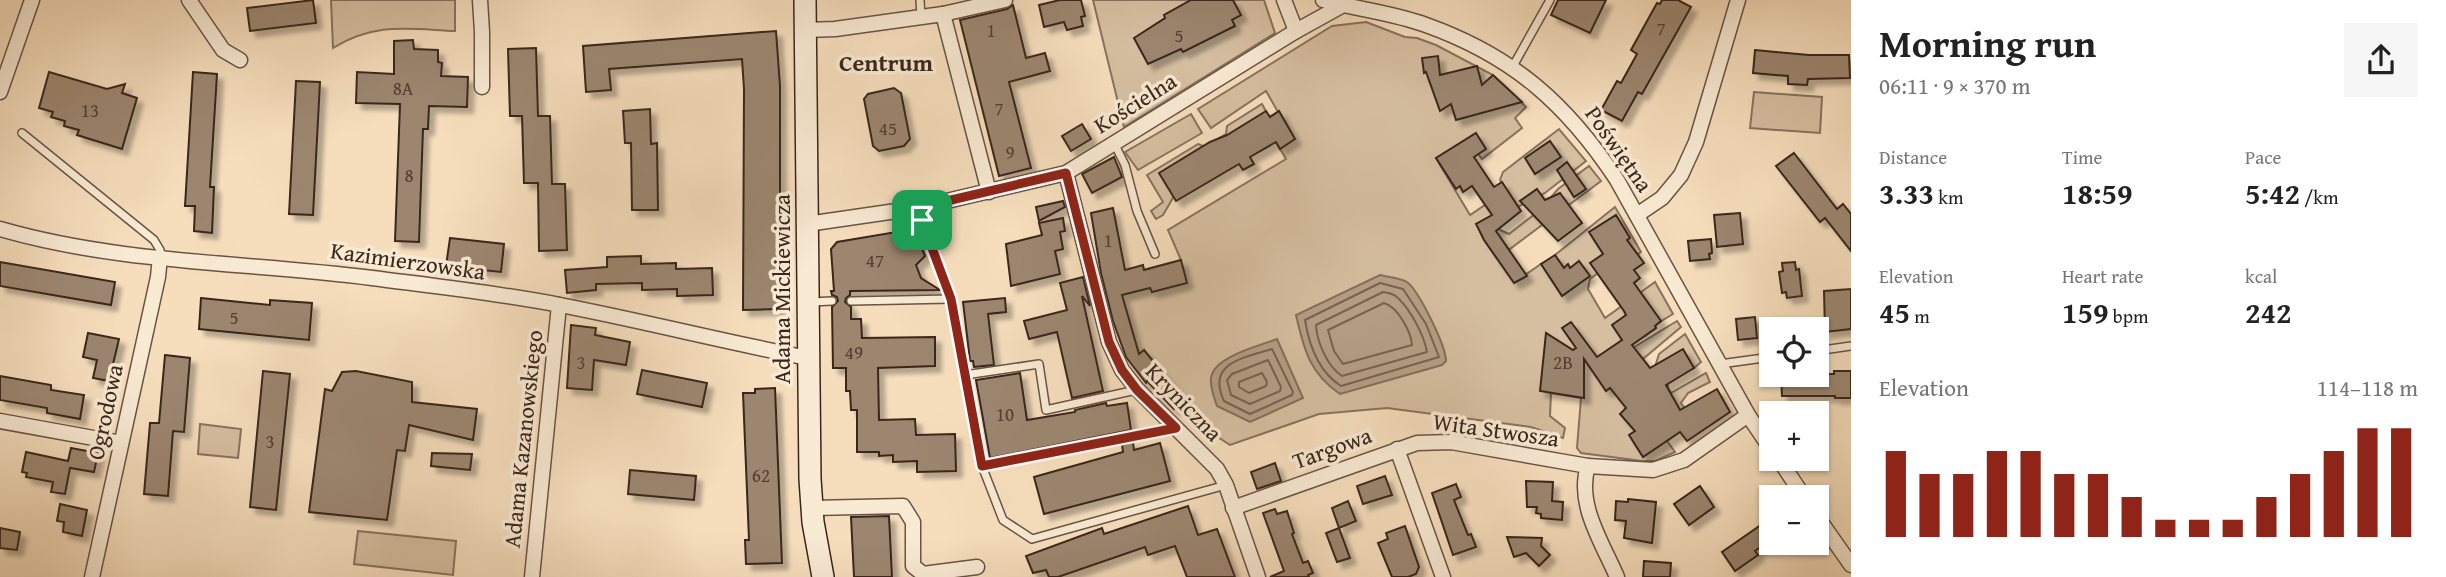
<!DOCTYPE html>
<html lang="en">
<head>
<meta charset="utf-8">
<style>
	body { margin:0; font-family:"Gentium Book Plus",serif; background:#f6f6f6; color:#222; height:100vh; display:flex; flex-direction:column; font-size:26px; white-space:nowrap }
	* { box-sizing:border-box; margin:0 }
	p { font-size:23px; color:#767676 }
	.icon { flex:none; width:38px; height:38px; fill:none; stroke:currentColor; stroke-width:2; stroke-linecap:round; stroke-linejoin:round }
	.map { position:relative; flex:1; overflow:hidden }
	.drawer { display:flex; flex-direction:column; background:#fff; width:595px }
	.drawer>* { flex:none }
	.buttons { position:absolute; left:1759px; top:317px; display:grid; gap:14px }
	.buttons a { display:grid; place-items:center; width:70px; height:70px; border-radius:0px; background:#fff; box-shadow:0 2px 5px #0004; font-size:35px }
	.pin { position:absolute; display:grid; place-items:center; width:60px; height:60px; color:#fff; margin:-30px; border-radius:14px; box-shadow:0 4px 10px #0006 }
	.round { display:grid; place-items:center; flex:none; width:74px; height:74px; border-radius:0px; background:#f6f6f6 }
	.head { display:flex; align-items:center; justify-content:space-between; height:119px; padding:0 28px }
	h1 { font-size:38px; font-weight:800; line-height:52px }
	.stats { display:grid; grid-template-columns:repeat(3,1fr); gap:10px; height:119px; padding:7px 28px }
	.stats div { display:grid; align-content:center }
	.stats b { font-size:30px; font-weight:800 }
	.stats small { font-size:19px; font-weight:400 }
	.stats p { font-size:19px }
	.chart { height:196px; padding:14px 28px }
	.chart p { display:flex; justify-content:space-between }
	.chart svg { width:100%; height:126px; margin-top:7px; stroke:#8f2418; stroke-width:6 }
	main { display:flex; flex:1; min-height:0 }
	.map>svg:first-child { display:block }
	.green { fill:#d6bfa1; stroke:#88725e; stroke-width:2 }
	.water { fill:#b69f86; stroke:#846f5b; stroke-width:2 }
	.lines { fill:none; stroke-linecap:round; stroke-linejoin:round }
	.shore { stroke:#786250; stroke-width:2 }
	.building { fill:#9c866f; stroke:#3a261b; stroke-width:2; filter:url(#shadow) }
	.lane-casing { stroke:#695444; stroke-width:10 }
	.street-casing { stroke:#695444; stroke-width:17 }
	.secondary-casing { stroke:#3a261b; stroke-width:24 }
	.lane { stroke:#f9ead4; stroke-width:7 }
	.street { stroke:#f9ead4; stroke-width:14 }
	.secondary { stroke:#f9ead4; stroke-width:21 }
	.route-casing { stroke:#fff; stroke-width:14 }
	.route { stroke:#8f2418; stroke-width:9 }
	.labels { text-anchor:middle; stroke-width:7; stroke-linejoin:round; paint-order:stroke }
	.number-label { font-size:19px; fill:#523e30 }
	.street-label { font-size:23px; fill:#3a261b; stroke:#f9ead4 }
	.neighbourhood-label { font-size:24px; font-weight:bold; fill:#3a261b; stroke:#f9ead4 }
</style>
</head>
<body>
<main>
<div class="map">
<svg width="1851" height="577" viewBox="0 0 1851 577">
	<defs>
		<filter id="shadow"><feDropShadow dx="6" dy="6" stdDeviation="2" flood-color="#0004"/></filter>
	</defs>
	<rect width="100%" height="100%" fill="#f6debd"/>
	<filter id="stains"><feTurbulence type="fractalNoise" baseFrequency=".00286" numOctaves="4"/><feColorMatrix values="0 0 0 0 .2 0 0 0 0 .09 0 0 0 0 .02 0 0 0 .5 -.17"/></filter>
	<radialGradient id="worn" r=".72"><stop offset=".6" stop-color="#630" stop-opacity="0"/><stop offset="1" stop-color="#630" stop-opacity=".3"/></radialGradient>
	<g class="green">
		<path d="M331,0H455V31C408,29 375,22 333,48Z"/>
		<path d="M1093,0H1264L1275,33L1124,127Z"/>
		<path d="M1366,22L1405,37L1417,38L1436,45L1493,75L1526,107L1515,118L1522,128L1482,159L1472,146L1459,144L1436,158L1470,215L1507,190L1500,180L1503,172L1559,129L1586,161L1545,193L1496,218L1500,230L1509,234L1540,210L1558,189L1589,166L1601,181L1498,258L1515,282L1541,264L1560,263L1555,255L1615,207L1641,252L1605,278L1601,271L1590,279L1588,289L1605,318L1655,282L1673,314L1655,325L1656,328L1645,336L1643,335L1613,360L1677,321L1681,327L1643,359L1651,370H1654L1659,354L1685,334L1701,362L1694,368L1668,375V388L1671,393L1706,373L1710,382L1688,393L1681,403L1693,420L1667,441L1675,452L1655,461H1642L1581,453L1577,448L1581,398L1551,393L1550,416L1565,428L1563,438L1531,427L1387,408L1319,414L1230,445L1210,432L1180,403L1138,354L1113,278L1181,260L1168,230L1286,159L1276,142L1221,137L1226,134L1227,126L1262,104L1269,117L1278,112L1266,91L1211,128L1198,109L1332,26Z"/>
		<path d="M1754,92L1822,97L1820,133L1750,128Z"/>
		<path d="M1191,114L1202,133L1138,170L1125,152Z"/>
		<path d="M1198,144L1203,146L1163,215L1156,219L1151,211L1163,202L1147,175Z"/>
		<path d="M200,424L241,429L238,458L198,454Z"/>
		<path d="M358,531L456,541L453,575L354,564Z"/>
	</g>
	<g class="water">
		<path d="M1380,275C1388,277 1401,278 1407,282C1419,291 1446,346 1446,361L1442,365L1340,394C1310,374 1304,350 1296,315Z"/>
		<path d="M1277,339L1303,398L1250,422L1217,406C1214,397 1210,388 1211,378C1213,357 1259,346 1277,339Z"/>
	</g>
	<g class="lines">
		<g class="shore">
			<path d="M1380,283L1403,289L1426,324L1439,357L1341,386C1319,372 1309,345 1305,320Z"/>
			<path d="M1383,292C1389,293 1395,294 1399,299C1411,311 1424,335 1427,352L1342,376C1327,366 1317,342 1316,325Z"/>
			<path d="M1384,303C1398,307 1411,332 1412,345L1343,364L1334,351L1328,330Z"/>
			<path d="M1272,349L1293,392L1292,395L1250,414L1224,401C1206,363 1243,358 1272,349Z"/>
			<path d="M1268,360L1281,387L1280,391L1250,404L1231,395L1227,380L1232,374Z"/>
			<path d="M1262,373L1267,382L1266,386L1249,393L1239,387V382Z"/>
		</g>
	</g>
	<g class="building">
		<path d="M313,0L316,23L250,31L247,8Z"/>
		<path d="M1060,0H1081L1085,16L1081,17L1083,26L1067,30L1064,22L1044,27L1039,5Z"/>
		<path d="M1191,0H1233L1241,15L1232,20L1235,26L1183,52L1181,49L1148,64L1134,38L1165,18L1164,15Z"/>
		<path d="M1558,0H1606L1590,33L1551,15Z"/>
		<path d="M1662,0H1678L1691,7L1642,94L1638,92L1622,121L1601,110L1617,81L1621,83L1637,54L1631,50L1657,3L1660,4Z"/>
		<path d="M1013,5L1026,58L1045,53L1050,71L1009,82L1031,168L999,176L960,20L1007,9Z"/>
		<path d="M776,31L780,86V309L743,310L744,89L742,59L609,69L611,90L586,92L583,46Z"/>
		<path d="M413,40L414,49L438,50V62L442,63L441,76L468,77L467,107L429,106L428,129H423L419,242L395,241L400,104L356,103L357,72L394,74V41Z"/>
		<path d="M536,48L538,116H550L552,184H565L567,250L539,251L538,183H524L522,116H510L508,49Z"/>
		<path d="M1755,50L1809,55H1849L1850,78L1808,79L1807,85L1788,84V76L1753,73Z"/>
		<path d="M1438,56L1440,75L1477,66L1482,85L1493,75L1522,102L1456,120L1451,104L1440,111L1426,72L1424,73L1422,58Z"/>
		<path d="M49,72L107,89L125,84L122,93L137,98L122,149L77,135L79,130L64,126L65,121L51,117L53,112L39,108Z"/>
		<path d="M193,72L217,74L210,187H214L212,233L194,231L195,206H185Z"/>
		<path d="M296,81L320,82L313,215L289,214Z"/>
		<path d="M894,88L901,93L910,139L904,146L879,151L873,146L864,99L868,94Z"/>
		<path d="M650,109L651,144L657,143L658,210H632L631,143H625L623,111Z"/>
		<path d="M1266,111L1270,117L1279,111L1295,139L1280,149L1276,142L1250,157L1254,164L1243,170L1239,164L1176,201L1159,173L1210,142L1227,135Z"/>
		<path d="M1082,124L1091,139L1071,151L1062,136Z"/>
		<path d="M1476,133L1486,149L1474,157L1494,187L1502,182L1521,211L1496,231L1527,276L1514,283L1484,240L1476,224L1492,215L1472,186L1463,192L1460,186L1456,189L1436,158Z"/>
		<path d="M1550,141L1561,157L1535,174L1525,158Z"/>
		<path d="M1794,153L1837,209L1843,204L1851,214V251L1825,218L1820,222L1776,166Z"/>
		<path d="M1114,157L1122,177L1092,193L1082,174Z"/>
		<path d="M1567,162L1586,189L1574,197L1557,170Z"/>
		<path d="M1537,189L1545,200L1560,193L1582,223L1558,241L1520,201Z"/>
		<path d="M1063,201L1065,207L1039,221L1036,207Z"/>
		<path d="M1113,208L1125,270L1143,265L1144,270L1181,260L1187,283L1152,292L1150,288L1122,295L1139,354L1144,350L1184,399L1174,409L1147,381L1146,383L1126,357L1113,321L1101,273L1091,213Z"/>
		<path d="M1740,213L1743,244L1717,247L1714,215Z"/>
		<path d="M1616,215L1630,238L1627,240L1644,263L1634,270L1640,278L1634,283L1661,321L1655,326L1656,328L1632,345L1650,368L1683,349L1694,368L1666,385L1680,410L1717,389L1730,412L1687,441L1680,432L1643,457L1629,435L1635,431L1620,414L1626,408L1610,388L1606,391L1584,359V398L1540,391L1546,333L1573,350L1576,348L1562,328L1571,322L1597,357L1622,340L1612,325L1626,315L1624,311L1590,263L1603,254L1589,232Z"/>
		<path d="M1063,218L1065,231L1060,232L1063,249L1055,251L1060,274L1011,286L1006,244L1042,235L1039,223Z"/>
		<path d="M914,229L925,256L916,265L921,278L940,290L850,291V295L846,298L845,302L851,307V319H861L862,338L935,337V366L878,368L879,420L915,419L916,435L955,434L956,471L917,472V461L893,462V455L879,456V452H857V410H851L850,391H846V368H833L832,307L838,301L837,297L832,295L831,291H834L831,249L837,242Z"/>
		<path d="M450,238L504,244L501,272L446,266Z"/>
		<path d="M1711,239L1712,253L1709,254L1710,259L1690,261L1688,241Z"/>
		<path d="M1555,255L1564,268L1568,264L1570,268L1579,261L1590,276L1562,296L1541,264Z"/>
		<path d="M641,256V264L676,263V269L712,268L713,295L677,296V289L642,290V283L596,284V290L567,293L565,270L607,267V257Z"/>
		<path d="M0,262L115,282L111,305L0,286Z"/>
		<path d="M1795,262L1796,270L1799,269L1802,296L1787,298L1786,292L1782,293L1779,272L1783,271L1782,263Z"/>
		<path d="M1083,277L1090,306L1082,296L1103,391L1072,398L1057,332L1029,339L1024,321L1067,310L1060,283Z"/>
		<path d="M1851,289V329L1825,332L1824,291Z"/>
		<path d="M201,298L270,305V300L312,303L309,340L199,329Z"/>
		<path d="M1005,298L1006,312L988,314L994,365L974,367L973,361H970L963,302Z"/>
		<path d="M1755,317L1757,338L1738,340L1736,319Z"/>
		<path d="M571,325L596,328L595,335L630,342L626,365L594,360L592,390L567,388Z"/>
		<path d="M88,333L119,339L109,381L93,378L97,360L83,357Z"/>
		<path d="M165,355L190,358L184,432L173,431L168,496L144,494L150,423H159Z"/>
		<path d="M642,370L707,383L702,407L637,394Z"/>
		<path d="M263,371L290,374L276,510L250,507Z"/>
		<path d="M356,371L412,382V402L477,409L473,440L409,425L405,451L397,450L387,520L309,512L325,389L332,391L342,372Z"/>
		<path d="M1834,371H1851V398H1835V396H1782L1781,374H1834Z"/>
		<path d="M1020,373L1027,420L1075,412V410L1106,403L1107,406L1127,403L1131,430L990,458L976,380Z"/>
		<path d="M0,376L51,385V390L84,395L80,419L47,413V408L0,400Z"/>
		<path d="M775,388L782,563L746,564L745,540H749L743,393H755V389Z"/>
		<path d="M1133,442L1134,450L1160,443L1170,481L1044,514L1034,477L1123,452L1122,445Z"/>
		<path d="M71,448L98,453L94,472L70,468L65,494L51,492L53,482L26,477L27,473L22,472L26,452L68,461Z"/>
		<path d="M432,453L472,454L470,470L431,466Z"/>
		<path d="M1275,463L1281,481L1257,489L1251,472Z"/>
		<path d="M630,470L696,476L694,500L628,494Z"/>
		<path d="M1385,476L1392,495L1363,504L1357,486Z"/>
		<path d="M1526,481L1553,482L1552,501L1563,502L1562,520L1541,518V514L1536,513L1537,507H1527Z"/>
		<path d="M1456,484L1461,497L1454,500L1468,535L1471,534L1476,547L1453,555L1432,493Z"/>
		<path d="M1700,486L1714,507L1689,525L1674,504Z"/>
		<path d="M1628,499L1656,502L1652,543L1624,538L1626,521L1615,520L1616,501L1628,502Z"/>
		<path d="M1348,501L1356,521L1339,528L1332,508Z"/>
		<path d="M60,504L87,510L82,536L63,532L64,522L57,521Z"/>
		<path d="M1188,506L1198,535L1217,529L1235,577H1187L1175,546L1148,555L1145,547L1058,577H1049L1046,570L1033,573L1026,556L1102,528L1104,534Z"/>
		<path d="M1275,509L1277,514L1287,511L1294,533L1292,534L1303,563L1308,561L1313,573L1308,575L1309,577H1270L1284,571L1263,513Z"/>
		<path d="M889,516L892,577H854L851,517Z"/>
		<path d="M1771,518V540L1755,551L1758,555L1735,571L1722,552Z"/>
		<path d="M1405,526L1419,567L1416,574L1408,577H1392L1378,543L1388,539L1386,533Z"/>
		<path d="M0,528L20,532L17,550L0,548Z"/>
		<path d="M1339,528L1350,558L1337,562L1326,533Z"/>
		<path d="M1507,537L1542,538L1541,546L1550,555L1539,566L1526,553L1514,557Z"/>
		<path d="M1644,561L1671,563L1670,577H1643Z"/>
	</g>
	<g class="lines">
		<defs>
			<g id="lane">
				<path d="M920,0L921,17"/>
				<path d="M1512,68L1550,0"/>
				<path d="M22,133L154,240L160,250V257"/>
				<path d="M1114,143L1125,165L1137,211L1155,254"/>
				<path d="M917,208L951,299L982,466"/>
				<path d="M851,301L951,299"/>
				<path d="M811,302L832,301"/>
				<path d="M1816,351L1851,346"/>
				<path d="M1720,364L1771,357"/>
				<path d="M965,375L1039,364L1046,410L1136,390"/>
				<path d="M1175,428L982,466L1003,520L1032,539L1226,485"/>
			</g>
			<g id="street">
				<path d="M189,0L223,50L240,60"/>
				<path d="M480,0L482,32V87"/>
				<path d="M1284,0L1296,31"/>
				<path d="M1323,0C1356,9 1394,13 1426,25C1513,56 1567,104 1617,180L1748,415L1771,449"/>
				<path d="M943,14L1005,0"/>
				<path d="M806,30L835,29L943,14L989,192"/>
				<path d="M0,92L32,0"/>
				<path d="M1066,173L1109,342L1122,370L1137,389L1217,469L1226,485L1258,577"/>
				<path d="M1637,215L1662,198L1681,175L1696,142L1738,0"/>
				<path d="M807,224L917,208L1066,173L1296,31L1343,5"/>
				<path d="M0,229C121,264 248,262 372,278C434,286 498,293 560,305C643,321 725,342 808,358"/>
				<path d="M0,421L121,443"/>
				<path d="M1397,449L1443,577"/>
				<path d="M1778,458L1804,497"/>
				<path d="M1588,466C1576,504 1602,542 1617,577"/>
				<path d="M812,508L903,506L913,522V566L923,574L977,567"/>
				<path d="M1233,508L1417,443L1451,442L1588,466L1653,470L1684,460L1748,415"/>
				<path d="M1816,515L1851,565"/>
				<path d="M92,577L158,277L160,257"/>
				<path d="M532,577L559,305"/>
			</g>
			<path id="secondary" d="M805,0L810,479L813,522L823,577"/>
		</defs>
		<use href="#lane" class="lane-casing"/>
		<use href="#street" class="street-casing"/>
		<use href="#secondary" class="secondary-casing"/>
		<use href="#lane" class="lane"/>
		<use href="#street" class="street"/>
		<use href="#secondary" class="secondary"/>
	</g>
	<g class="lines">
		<defs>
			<path id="route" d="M1066,173L1109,342L1122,370L1137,390L1176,428L982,466L951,299L917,208Z"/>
		</defs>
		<use href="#route" class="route-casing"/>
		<use href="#route" class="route"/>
	</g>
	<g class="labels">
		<g class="number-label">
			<text x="1661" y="35">7</text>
			<text x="991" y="37">1</text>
			<text x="1179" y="42">5</text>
			<text x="403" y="95">8A</text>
			<text x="999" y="115">7</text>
			<text x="90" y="117">13</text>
			<text x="888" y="135">45</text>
			<text x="1010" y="159">9</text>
			<text x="409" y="182">8</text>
			<text x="1108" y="247">1</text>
			<text x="875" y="267">47</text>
			<text x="234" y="324">5</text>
			<text x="854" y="359">49</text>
			<text x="581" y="369">3</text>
			<text x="1563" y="369">2B</text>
			<text x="1005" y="421">10</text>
			<text x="270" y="448">3</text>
			<text x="761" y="482">62</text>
		</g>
		<g class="street-label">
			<text transform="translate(1135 103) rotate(-32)" y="8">Kościelna</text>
			<text transform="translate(1619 149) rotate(55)" y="8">Poświętna</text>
			<text transform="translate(408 261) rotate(8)" y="8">Kazimierzowska</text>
			<text transform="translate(782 289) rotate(-90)" y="8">Adama Mickiewicza</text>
			<text transform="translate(1184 402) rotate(46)" y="8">Kryniczna</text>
			<text transform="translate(105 412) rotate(-78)" y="8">Ogrodowa</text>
			<text transform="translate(1496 430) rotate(8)" y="8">Wita Stwosza</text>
			<text transform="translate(523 439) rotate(-84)" y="8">Adama Kazanowskiego</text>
			<text transform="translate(1332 448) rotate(-20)" y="8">Targowa</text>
		</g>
		<g class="neighbourhood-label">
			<text x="886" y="71">Centrum</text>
		</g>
	</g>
	<rect width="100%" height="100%" filter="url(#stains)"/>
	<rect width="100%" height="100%" fill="url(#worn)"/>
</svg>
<div class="buttons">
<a><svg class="icon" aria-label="locate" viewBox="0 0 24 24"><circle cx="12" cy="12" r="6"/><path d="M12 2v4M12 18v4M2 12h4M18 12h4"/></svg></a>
<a>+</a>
<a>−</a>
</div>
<div class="pin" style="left:922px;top:220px;background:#1e9e55"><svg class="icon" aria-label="arrive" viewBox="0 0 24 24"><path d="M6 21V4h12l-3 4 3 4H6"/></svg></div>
</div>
<section class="drawer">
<div class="head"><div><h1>Morning run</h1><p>06:11 · 9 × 370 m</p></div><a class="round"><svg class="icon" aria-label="share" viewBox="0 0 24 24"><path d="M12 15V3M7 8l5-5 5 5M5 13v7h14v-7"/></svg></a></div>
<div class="stats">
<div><p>Distance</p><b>3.33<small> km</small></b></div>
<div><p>Time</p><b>18:59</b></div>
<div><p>Pace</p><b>5:42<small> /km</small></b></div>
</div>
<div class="stats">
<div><p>Elevation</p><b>45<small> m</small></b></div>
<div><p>Heart rate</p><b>159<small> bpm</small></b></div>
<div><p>kcal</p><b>242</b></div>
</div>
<div class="chart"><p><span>Elevation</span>114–118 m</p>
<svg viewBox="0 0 160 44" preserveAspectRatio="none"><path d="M5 44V14M15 44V22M25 44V22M35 44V14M45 44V14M55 44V22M65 44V22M75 44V30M85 44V38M95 44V38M105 44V38M115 44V30M125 44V22M135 44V14M145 44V6M155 44V6"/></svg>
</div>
</section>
</main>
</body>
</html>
